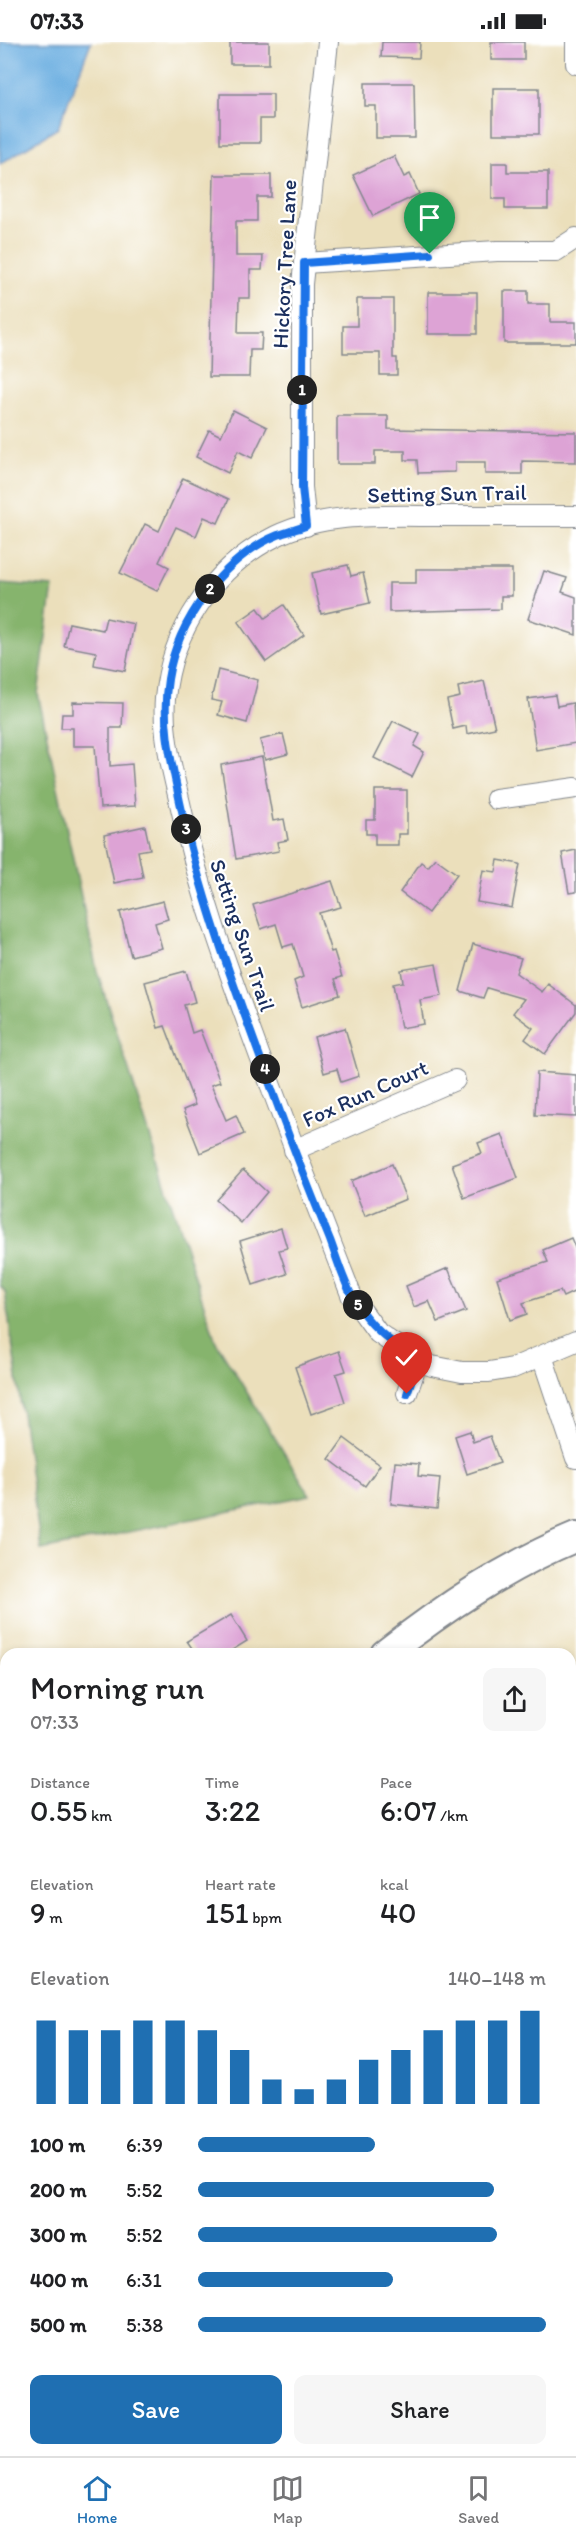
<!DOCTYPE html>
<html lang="en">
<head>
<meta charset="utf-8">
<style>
	body { margin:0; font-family:Itim,sans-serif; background:#f6f6f6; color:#202124; height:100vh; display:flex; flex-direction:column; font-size:22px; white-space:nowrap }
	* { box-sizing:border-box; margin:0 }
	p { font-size:20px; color:#757577 }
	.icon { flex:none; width:33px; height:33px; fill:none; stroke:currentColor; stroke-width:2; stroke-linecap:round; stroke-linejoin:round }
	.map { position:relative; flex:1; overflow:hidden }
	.drawer { position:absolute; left:0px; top:1606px; width:576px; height:808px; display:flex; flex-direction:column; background:#fff; border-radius:18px 18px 0 0; box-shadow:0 3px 9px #0003 }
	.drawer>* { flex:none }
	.pin { position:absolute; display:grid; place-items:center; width:51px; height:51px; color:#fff; margin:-62px -26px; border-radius:50% 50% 50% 0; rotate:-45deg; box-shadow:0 0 6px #0007 }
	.pin .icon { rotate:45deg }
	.km { position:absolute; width:30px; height:30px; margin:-15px; border-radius:50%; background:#222; color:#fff; font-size:16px; line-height:30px; text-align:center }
	.round { display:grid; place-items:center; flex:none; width:63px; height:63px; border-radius:12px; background:#f6f6f6 }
	.overview { display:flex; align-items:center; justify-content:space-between; height:102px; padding:0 30px }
	h1 { font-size:33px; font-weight:600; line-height:45px }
	.metrics { display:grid; grid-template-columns:repeat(3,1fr); gap:9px; height:102px; padding:6px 30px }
	.metrics div { display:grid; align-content:center }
	.metrics b { font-size:30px; font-weight:600 }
	.metrics small { font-size:16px; font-weight:400 }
	.metrics p { font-size:16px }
	.chart { height:168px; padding:12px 30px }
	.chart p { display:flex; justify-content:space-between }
	.chart svg { width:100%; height:108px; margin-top:6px; stroke:#1f6fb2; stroke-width:6 }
	.cta { display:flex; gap:12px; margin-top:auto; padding:12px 30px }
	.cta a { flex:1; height:69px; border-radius:12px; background:#1f6fb2; color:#fff; font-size:24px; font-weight:600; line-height:69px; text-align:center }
	.cta a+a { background:#f6f6f6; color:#202124 }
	ul { padding:0 30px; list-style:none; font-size:20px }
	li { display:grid; grid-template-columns:96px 72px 1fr; align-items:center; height:45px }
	li i { height:15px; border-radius:8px; background:#1f6fb2 }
	.status { display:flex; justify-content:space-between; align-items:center; height:42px; padding:0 30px; background:#fff; direction:ltr }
	.status svg { height:16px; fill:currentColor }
	.tabs { display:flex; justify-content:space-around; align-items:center; height:84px; border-top:2px solid #e0e0e0; background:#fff; font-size:16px; color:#757577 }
	.tabs a { display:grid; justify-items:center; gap:3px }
	.tabs .selected { color:#1f6fb2 }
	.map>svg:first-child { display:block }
	.forest { fill:#86b46d; stroke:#507266; stroke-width:1.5 }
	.water { fill:#6cafe1; stroke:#446fa0; stroke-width:1.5 }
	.building { fill:#dda3d5 }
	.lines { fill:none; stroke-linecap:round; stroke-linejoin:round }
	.service-casing { stroke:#83878c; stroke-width:14 }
	.minor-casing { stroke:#83878c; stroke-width:22 }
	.secondary-casing { stroke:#83878c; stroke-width:32 }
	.service { stroke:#fff; stroke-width:10 }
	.minor { stroke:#fff; stroke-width:20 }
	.secondary { stroke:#fff; stroke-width:28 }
	.route-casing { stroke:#fff; stroke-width:12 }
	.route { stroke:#1a73e8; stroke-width:8 }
	.labels { text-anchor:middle; stroke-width:4.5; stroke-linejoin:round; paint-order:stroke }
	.street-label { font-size:22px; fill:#1b2f5e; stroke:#fff }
</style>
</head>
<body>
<div class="status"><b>07:33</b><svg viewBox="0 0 49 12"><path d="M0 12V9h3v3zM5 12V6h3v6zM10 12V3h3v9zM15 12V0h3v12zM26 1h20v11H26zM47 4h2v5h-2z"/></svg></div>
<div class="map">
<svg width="576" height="2414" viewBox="0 0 576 2414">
	<rect width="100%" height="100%" fill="#fff"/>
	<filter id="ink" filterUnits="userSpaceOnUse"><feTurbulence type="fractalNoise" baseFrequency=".0167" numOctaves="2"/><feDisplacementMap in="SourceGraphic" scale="12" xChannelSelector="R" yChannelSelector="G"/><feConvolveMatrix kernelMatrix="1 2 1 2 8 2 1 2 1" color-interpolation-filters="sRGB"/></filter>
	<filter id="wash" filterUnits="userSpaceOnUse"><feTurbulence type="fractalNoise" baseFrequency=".008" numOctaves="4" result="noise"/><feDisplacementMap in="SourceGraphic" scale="24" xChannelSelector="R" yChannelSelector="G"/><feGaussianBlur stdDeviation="1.35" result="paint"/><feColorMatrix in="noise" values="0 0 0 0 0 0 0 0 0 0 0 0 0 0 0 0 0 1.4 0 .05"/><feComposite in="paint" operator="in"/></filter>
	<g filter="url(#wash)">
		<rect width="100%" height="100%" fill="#ebdfbb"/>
		<g class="forest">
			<path d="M0,541L53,545L38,652L97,929L216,1300L310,1453L41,1508L5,1250L0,1243Z"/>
			<path d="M570,2008H576V2414H218L197,2409H570Z"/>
			<path d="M6,2253V2409H49L38,2414H0V2254Z"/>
		</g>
		<path class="water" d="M0,0H91L58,86L0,122Z"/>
		<g id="blocks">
			<g class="building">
				<rect x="230" y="0" width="39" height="22"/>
				<path d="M382,0H420L419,16L381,15Z"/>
				<rect x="491" y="0" width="33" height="18"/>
				<path d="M365,41H414L415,96H376V64H365Z"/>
				<rect x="493" y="46" width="46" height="46"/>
				<path d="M220,52H273V77H260V101H220Z"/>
				<path d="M394,114L404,135L410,132L419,152L373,174L353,133Z"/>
				<path d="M492,121H507V130H548V167H505V157H492Z"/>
				<path d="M214,133H271V155H257V179H236V214H263L262,228H250V256H239L238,291H262L261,308H250L249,335H209Z"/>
				<path d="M504,249H528V262H550V280H576V301H504Z"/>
				<rect x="428" y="250" width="49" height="42"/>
				<path d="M357,257H393V316H397V333H380V311H343V284H357Z"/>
				<path d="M233,368L267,385L252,416L238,409L228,431L196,415L209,388L221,394Z"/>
				<path d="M337,374H388V387L576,390V420L522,419V432H485V420H455V430L418,431L417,418H405V409H375V422H337Z"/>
				<path d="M183,436L229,457L218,481L204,475L196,494L176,485L159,520L169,525L157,549L120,531L145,482L159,489Z"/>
				<path d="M348,523L351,534L363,531L370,561L321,572L312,531Z"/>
				<path d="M416,527H512V554H501V567L389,570V541H416Z"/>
				<path d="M544,529L567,536L562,550L576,555V593L528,577Z"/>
				<path d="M284,563L304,593L266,620L238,580L258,566L265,576Z"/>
				<path d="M106,576L134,582L125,629L94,623L96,610L64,604L69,581L103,588Z"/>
				<path d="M218,628L258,638L247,681L218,673L222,660L211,658Z"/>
				<path d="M484,639L495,686L467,692L466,684L453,687L447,658L460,655L458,645Z"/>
				<path d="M555,653L557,664L573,661L576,701L536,708L528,657Z"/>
				<path d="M73,660L123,661L122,686H110V724L132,722L135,764L100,766L95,704H73V686H61L62,672H73Z"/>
				<path d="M393,679L420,692L414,704L424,710L412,735L374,716Z"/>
				<path d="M283,692L288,712L265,718L260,698Z"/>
				<path d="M262,715L273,779L284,777L288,798L277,800L279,809L236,817L221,723Z"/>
				<path d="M375,748H407V792H398V803H375V792H366V778H375Z"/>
				<path d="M145,784L150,807L138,809L143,835L114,841L104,793Z"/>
				<path d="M576,808V850L569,851L562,811Z"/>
				<path d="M435,816L457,832L428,871L400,850L421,820L428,825Z"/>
				<path d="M498,818L520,822L512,866L477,860L483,828L496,830Z"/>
				<path d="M332,839L341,865L319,871L331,910L334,909L342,935L335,937L340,953L302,965L294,939L303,935L293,902L283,905L276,882L261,887L253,863Z"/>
				<path d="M163,859L168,877L155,881L162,906L131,914L120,870Z"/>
				<path d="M473,902L521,916L516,931L542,950L548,942L576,963V970L545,1012L525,997L533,986L513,971L524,957L487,946L483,956L460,949Z"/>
				<path d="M436,922L442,954L420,958L424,982L401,986L393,942L403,940L401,928Z"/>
				<path d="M186,929L195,960L184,963L192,991L200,988L220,1040L211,1043L226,1078L236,1073L244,1092L200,1111L183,1068L195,1063L165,984L158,986L145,940Z"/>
				<path d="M345,986L359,1034L341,1040L337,1027L324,1031L314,995Z"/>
				<path d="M537,1030L576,1033V1075L535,1073Z"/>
				<path d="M502,1092L518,1136L464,1156L452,1122L482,1111L478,1101Z"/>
				<path d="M392,1122L406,1157L365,1174L351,1139Z"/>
				<path d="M243,1128L267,1150L241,1181L216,1158Z"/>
				<path d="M281,1186L287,1206L279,1208L287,1232L253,1243L240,1199Z"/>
				<path d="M571,1196L576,1208V1249L563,1255L560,1249L523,1261L527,1272L510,1278L497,1236L548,1220L543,1208Z"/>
				<path d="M448,1226L466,1269L438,1280L429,1259L414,1265L406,1244Z"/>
				<path d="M339,1309L346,1329L336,1332L345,1360L311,1372L295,1325Z"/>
				<path d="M470,1389L473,1400L490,1394L500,1421L467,1432L455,1394Z"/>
				<path d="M344,1396L380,1423L365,1444L329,1417Z"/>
				<path d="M395,1420L419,1422L418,1434L440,1436L437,1467L391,1462Z"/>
				<path d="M231,1573L247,1599L226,1612H196L187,1599Z"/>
			</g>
		</g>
	</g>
	<g filter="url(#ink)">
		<use href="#blocks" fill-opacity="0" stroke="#83878c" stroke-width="1.5"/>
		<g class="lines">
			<defs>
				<g id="service">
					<path d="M570,1895H571"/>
					<path d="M0,2087L6,2085"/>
				</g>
				<g id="minor">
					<path d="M576,0V22"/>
					<path d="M304,221L497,209H556L576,196"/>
					<path d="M576,474C530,474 485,474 439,474C385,474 325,470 276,494C213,525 171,589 165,657C162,695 174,734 182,770C199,847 225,919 252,993C284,1081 318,1168 352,1255L378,1291L418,1319L432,1324L462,1330H489L513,1326L576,1299"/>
					<path d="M306,484L302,445V242L328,0"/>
					<path d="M496,757L576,746"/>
					<path d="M294,1108L455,1038"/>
					<path d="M542,1314L576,1416"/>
					<path d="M407,1351L418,1319"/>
				</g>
				<g id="secondary">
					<path d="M385,1612C444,1566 506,1524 576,1495"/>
					<path d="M0,1930L6,1924"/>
				</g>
			</defs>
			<use href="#service" class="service-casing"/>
			<use href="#minor" class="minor-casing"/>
			<use href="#secondary" class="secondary-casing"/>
			<use href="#service" class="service"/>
			<use href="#minor" class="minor"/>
			<use href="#secondary" class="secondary"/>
		</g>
	</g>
	<g class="lines" filter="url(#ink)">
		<defs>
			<path id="route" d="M407,1352L418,1319C391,1300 369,1285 353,1256C343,1238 337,1217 330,1198C312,1154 295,1111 279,1067C242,965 203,867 180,760C171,719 161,679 168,637C177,579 224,515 278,493C287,490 297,487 306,484L302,445L304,221L430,212"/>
		</defs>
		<use href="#route" class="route-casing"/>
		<use href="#route" class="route"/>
	</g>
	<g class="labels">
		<g class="street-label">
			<text transform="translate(284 222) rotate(-87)" y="8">Hickory Tree Lane</text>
			<text transform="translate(447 451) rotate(-1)" y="8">Setting Sun Trail</text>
			<text transform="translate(243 893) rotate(71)" y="8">Setting Sun Trail</text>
			<text transform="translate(365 1051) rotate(-24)" y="8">Fox Run Court</text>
		</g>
	</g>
</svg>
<div class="pin" style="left:430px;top:212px;background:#1e9e55"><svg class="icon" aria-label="arrive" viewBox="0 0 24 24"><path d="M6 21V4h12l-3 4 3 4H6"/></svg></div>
<div class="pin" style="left:407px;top:1352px;background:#d93025"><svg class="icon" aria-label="check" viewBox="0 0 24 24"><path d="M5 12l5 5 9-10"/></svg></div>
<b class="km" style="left:302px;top:348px">1</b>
<b class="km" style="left:210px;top:547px">2</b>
<b class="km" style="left:186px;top:787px">3</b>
<b class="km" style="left:265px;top:1027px">4</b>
<b class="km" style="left:358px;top:1263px">5</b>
<section class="drawer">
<div class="overview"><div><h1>Morning run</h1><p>07:33</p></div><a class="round"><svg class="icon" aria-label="share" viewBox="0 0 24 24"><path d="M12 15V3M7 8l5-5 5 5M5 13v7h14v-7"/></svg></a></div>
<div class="metrics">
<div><p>Distance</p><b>0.55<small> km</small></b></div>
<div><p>Time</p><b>3:22</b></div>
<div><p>Pace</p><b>6:07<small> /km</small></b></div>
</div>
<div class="metrics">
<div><p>Elevation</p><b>9<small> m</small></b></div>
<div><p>Heart rate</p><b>151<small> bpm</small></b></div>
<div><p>kcal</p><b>40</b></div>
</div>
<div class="chart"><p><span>Elevation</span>140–148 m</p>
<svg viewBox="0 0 160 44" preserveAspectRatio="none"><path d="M5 44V10M15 44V14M25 44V14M35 44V10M45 44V10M55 44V14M65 44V22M75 44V34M85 44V38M95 44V34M105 44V26M115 44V22M125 44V14M135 44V10M145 44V10M155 44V6"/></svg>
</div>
<ul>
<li><b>100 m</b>6:39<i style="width:51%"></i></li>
<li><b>200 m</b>5:52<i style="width:85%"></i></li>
<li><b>300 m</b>5:52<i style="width:86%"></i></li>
<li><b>400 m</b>6:31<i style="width:56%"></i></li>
<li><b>500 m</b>5:38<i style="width:100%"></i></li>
</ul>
<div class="cta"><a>Save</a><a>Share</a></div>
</section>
</div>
<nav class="tabs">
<a class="selected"><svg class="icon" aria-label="home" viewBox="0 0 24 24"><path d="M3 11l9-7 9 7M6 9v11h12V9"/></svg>Home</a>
<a><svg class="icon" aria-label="map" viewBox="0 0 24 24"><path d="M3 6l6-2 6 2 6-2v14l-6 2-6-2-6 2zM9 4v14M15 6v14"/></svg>Map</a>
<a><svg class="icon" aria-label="saved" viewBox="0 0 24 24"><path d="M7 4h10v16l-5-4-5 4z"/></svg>Saved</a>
</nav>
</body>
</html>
